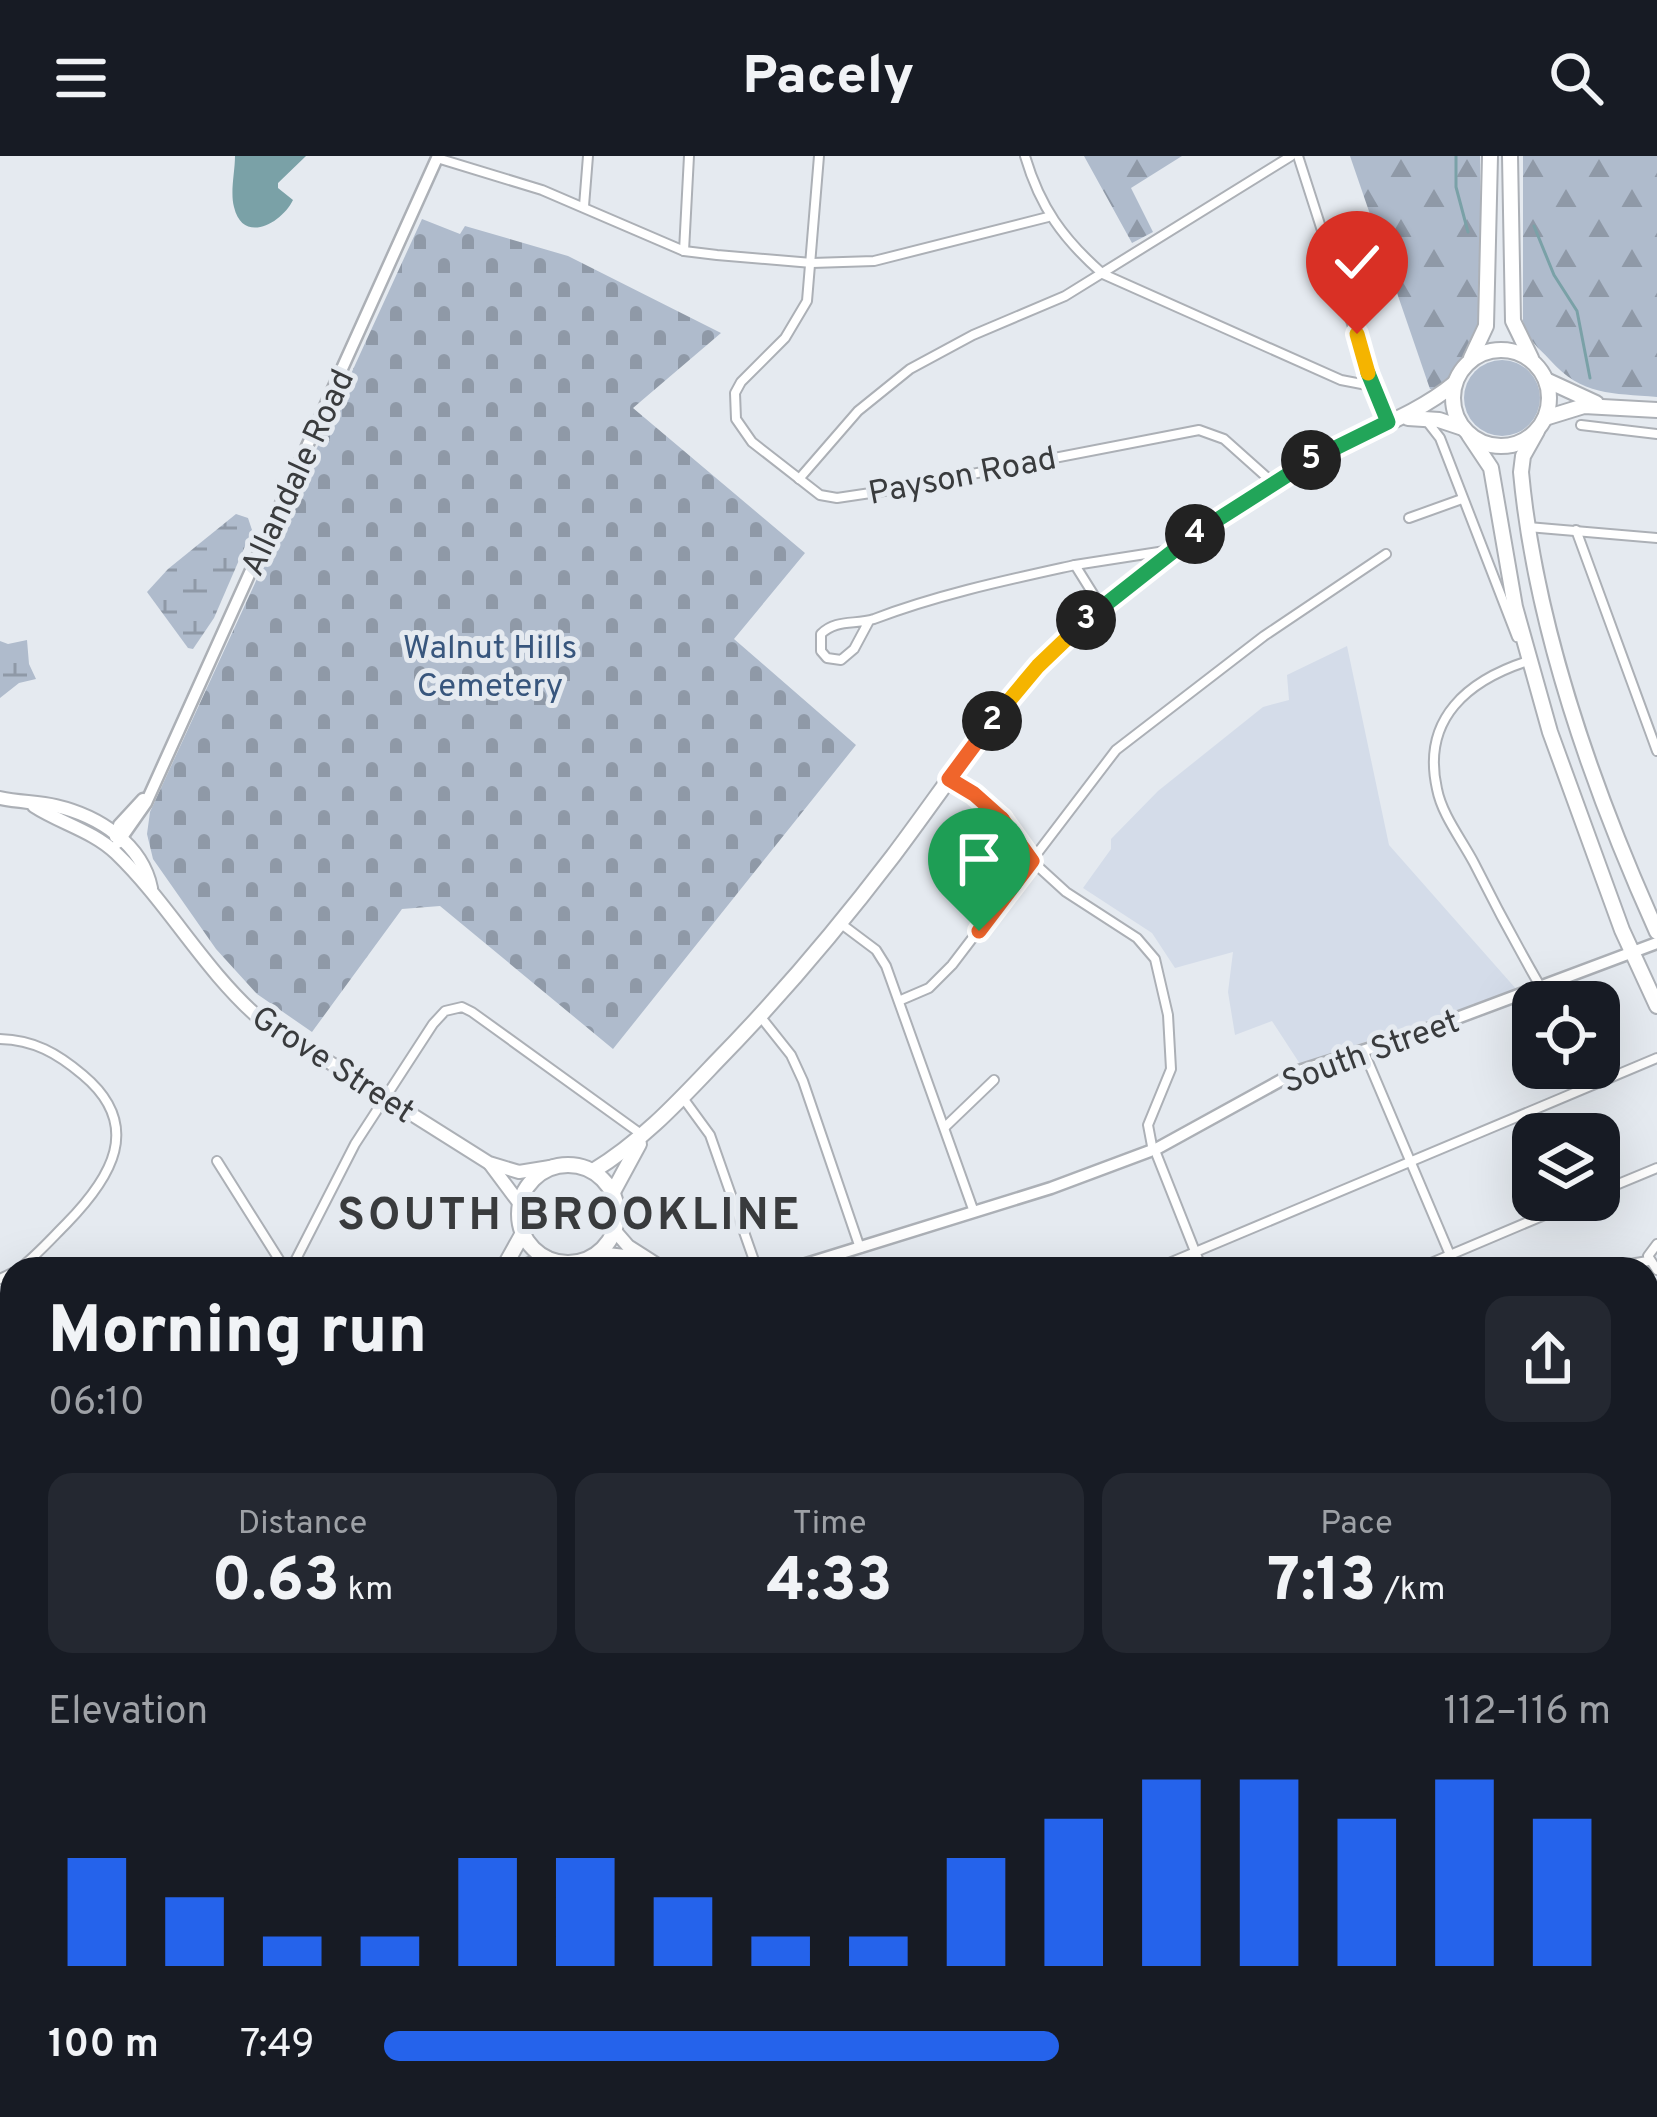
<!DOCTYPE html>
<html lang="en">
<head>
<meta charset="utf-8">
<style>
	body { margin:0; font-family:Overpass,sans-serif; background:#242831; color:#f1f3f6; height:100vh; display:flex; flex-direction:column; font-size:45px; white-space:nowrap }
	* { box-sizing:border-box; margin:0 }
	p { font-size:39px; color:#9ea1a6 }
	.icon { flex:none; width:66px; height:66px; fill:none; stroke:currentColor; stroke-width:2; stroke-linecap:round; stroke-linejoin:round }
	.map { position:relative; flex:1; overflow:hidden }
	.details { position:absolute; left:0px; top:1101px; width:1659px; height:861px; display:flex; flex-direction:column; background:#171b24; border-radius:36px 36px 0 0; box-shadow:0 12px 48px #0002 }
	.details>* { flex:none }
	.controls { position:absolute; left:1512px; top:825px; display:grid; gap:24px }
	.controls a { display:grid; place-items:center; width:108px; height:108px; border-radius:24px; background:#171b24; box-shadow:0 12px 48px #0002; font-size:60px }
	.pin { position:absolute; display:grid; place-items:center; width:102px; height:102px; color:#fff; margin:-123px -51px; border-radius:50% 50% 50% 0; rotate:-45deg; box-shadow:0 0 12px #0007 }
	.pin .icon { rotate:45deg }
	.km { position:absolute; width:60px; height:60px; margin:-30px; border-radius:50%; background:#222; color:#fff; font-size:33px; line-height:60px; text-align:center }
	.round { display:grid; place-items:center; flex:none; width:126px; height:126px; border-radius:24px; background:#242831 }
	.head { display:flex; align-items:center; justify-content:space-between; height:204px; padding:0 48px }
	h1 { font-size:66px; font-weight:800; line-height:90px }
	.stats { display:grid; grid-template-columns:repeat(3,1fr); gap:18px; height:204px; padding:12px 48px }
	.stats div { display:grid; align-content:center; border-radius:24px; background:#242831; text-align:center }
	.stats b { font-size:60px; font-weight:800 }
	.stats small { font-size:33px; font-weight:400 }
	.stats p { font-size:33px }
	.chart { height:336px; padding:24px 48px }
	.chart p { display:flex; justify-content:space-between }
	.chart svg { width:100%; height:216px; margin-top:12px; stroke:#2563eb; stroke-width:6 }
	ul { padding:0 48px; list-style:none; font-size:39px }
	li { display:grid; grid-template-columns:192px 144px 1fr; align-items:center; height:90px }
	li i { height:30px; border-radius:15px; background:#2563eb }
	header { display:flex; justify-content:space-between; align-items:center; height:156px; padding:0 48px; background:#171b24; font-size:54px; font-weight:800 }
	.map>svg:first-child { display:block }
	.built { fill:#d4dce9 }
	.grass { fill:#afbbcc }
	.forest { fill:url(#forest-firs) }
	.wetland { fill:url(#wetland-marsh) }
	.cemetery { fill:url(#cemetery-stones) }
	.park { fill:url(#park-crowns) }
	.water { fill:#7aa1a7 }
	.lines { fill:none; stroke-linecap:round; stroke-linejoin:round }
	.stream { stroke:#7aa1a7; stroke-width:3 }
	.minor-casing { stroke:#acb0b6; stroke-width:12 }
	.tertiary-casing { stroke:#acb0b6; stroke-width:15 }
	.secondary-casing { stroke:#acb0b6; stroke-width:16 }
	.primary-casing { stroke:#acb0b6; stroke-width:18 }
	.trunk-casing { stroke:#acb0b6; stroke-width:18 }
	.minor { stroke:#fff; stroke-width:8 }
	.tertiary { stroke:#fff; stroke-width:10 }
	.secondary { stroke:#fff; stroke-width:12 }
	.primary { stroke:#fff; stroke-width:14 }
	.trunk { stroke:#fff; stroke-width:14 }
	.split-1-casing { stroke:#fff; stroke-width:24 }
	.split-2-casing { stroke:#fff; stroke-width:24 }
	.split-3-casing { stroke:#fff; stroke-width:24 }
	.split-4-casing { stroke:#fff; stroke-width:24 }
	.split-5-casing { stroke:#fff; stroke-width:24 }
	.split-6-casing { stroke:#fff; stroke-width:24 }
	.split-7-casing { stroke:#fff; stroke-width:24 }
	.split-1 { stroke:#f0652b; stroke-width:15 }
	.split-2 { stroke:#f0652b; stroke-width:15 }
	.split-3 { stroke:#f5b400; stroke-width:15 }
	.split-4 { stroke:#22a559; stroke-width:15 }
	.split-5 { stroke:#22a559; stroke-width:15 }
	.split-6 { stroke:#22a559; stroke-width:15 }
	.split-7 { stroke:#f5b400; stroke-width:15 }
	.labels { text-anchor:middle; stroke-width:10; stroke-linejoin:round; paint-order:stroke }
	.street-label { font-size:33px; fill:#393b3d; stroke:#e5eaf0 }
	.park-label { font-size:33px; fill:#38567d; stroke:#e5eaf0 }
	.district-label { font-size:45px; font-weight:bold; letter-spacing:3px; fill:#393b3d; stroke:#e5eaf0 }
</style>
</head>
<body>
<header><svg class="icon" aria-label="menu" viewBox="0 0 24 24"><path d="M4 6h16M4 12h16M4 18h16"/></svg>Pacely<svg class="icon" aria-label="search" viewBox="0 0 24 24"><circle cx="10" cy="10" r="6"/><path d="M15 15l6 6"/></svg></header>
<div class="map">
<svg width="1657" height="1961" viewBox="0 0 1657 1961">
	<defs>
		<pattern id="forest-firs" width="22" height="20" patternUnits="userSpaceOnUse" patternTransform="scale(3)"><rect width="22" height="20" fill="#afbbcc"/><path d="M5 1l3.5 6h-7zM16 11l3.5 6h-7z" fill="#8f99a7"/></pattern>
		<pattern id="wetland-marsh" width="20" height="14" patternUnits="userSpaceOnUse" patternTransform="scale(3)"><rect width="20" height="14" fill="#afbbcc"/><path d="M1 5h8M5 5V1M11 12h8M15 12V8" fill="none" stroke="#8f99a7"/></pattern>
		<pattern id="cemetery-stones" width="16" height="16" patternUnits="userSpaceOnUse" patternTransform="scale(3)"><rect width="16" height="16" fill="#afbbcc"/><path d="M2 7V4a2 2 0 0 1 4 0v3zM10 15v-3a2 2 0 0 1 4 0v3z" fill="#8f99a7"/></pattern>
		<pattern id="park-crowns" width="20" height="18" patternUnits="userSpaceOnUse" patternTransform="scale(3)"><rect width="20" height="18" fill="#afbbcc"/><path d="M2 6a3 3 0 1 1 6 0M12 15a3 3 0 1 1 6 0" fill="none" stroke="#8f99a7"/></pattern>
	</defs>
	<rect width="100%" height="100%" fill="#e5eaf0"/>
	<path class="built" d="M1347,490L1389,689L1517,834L1300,908L1272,865L1235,879L1228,836L1233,796L1175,812L1152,777L1083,732L1111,693V683L1158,635L1263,551L1289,544L1287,519Z"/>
	<circle class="grass" cx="1502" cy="242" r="38"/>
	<g class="forest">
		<path d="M1084,0H1182L1131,32L1153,76L1132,87Z"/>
		<path d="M1350,0H1480L1482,169L1443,232L1430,233Z"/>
		<path d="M1523,0H1657V241C1612,237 1582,240 1550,204C1537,190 1527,184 1523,165Z"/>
		<path d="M1657,1756V1961H1387L1404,1950H1647V1763Z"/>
		<path d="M500,1950H575L596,1961H499Z"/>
	</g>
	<g class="wetland">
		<path d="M236,358L248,362L252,374L214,462L193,493L188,492L147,436L168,413Z"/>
		<path d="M27,484L29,508L36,523L19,527L0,542V485L8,488Z"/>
	</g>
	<path class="cemetery" d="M422,63L460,78L465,70L568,100L721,177L633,252L805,397L734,483L856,589L613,893L440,750L402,753L312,876L257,838L216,793L153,703L147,678L150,656Z"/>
	<g class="park">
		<path d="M1657,1790V1961H1497L1507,1950H1647V1801Z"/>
		<path d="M833,1950H1065L1079,1961H823Z"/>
	</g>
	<path class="water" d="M235,0H306L278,27V32L293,44C282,67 243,89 234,51C230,36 235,16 235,0Z"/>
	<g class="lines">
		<g class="stream">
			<path d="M1456,0V31L1468,76"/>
			<path d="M1534,70L1554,119L1577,155L1590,222"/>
		</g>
		<defs>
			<g id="minor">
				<path d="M819,0L807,145L785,182L741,226L735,237L736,263L752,286L820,339L837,342L884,335L1199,274L1224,283L1271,325"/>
				<path d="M1025,0C1040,51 1063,83 1103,118L1341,224L1372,230"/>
				<path d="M1298,0L1372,230L1388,265"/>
				<path d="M437,2L542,34L684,95L717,99L812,107L874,105L1048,61"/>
				<path d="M584,50L588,0"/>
				<path d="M684,95L689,0"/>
				<path d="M1426,264L1440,282L1517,481"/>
				<path d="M1581,269L1657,278"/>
				<path d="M799,323L858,255L910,213L973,179L1065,140L1291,0"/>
				<path d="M1409,362L1462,343"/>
				<path d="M1528,371L1657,382"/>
				<path d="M1576,374L1657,595"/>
				<path d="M1075,409L1165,395"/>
				<path d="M869,465L854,493L841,504L827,502L821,495V478C836,463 855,469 874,463C940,438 1007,424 1075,409L1100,449"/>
				<path d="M1526,500L1528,505C1469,524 1421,562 1437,633C1442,659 1462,684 1474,707C1495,749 1517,790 1540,830"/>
				<path d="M949,623L992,652L1032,705L1066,736L1137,782L1155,803L1168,859L1171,913L1148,969L1152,990"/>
				<path d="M840,767L876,794L886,810L974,1056"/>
				<path d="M901,844L929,832L952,809L1116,594L1264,480L1386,398"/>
				<path d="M760,860L791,899L803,925L860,1092"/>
				<path d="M0,883C34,884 57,897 83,919C144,970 111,1022 66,1068C51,1083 36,1100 19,1113"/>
				<path d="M1364,896L1456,1113"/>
				<path d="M683,942L710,979L757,1113"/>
				<path d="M945,971L994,924"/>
				<path d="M1156,997L1202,1113"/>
				<path d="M217,1005L285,1113"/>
				<path d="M1599,1036L1657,1012"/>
				<path d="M1657,1088L1648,1100L1657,1114"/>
				<path d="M291,1113L355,988L433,868L445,855L462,851L472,856L641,978"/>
				<path d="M1155,1113L1657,902"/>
				<path d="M1417,1113L1580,1044"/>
				<path d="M1599,1113L1648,1105"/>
				<path d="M0,1123L12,1117"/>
				<path d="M183,1950L232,1955L271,1950"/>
				<path d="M1086,1950L1101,1961"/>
				<path d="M139,1961L144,1950"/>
				<path d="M326,1961L331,1950"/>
				<path d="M1188,1961L1204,1950"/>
			</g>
			<g id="tertiary">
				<path d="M115,681L119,669L143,643"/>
				<path d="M118,687L146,647L438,0"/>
				<path d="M1158,992L1296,916L1409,880L1657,787"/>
				<path d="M790,1113L1051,1032L1150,995"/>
				<path d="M0,1320L12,1327"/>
				<path d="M486,1961L488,1950"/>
			</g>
			<g id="secondary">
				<path d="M0,642C19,646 38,646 56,650C99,660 142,688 151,732"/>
				<path d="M34,650C60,667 93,675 116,697C169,748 203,813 259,862L489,1007L519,1016L556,1010"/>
				<path d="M490,1008L520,1048"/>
				<path d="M615,1075L628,1090L664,1113"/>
				<path d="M598,1097L625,1100L648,1113"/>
				<path d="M0,1557L5,1589L0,1625"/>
				<path d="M1647,1619L1657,1620"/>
			</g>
			<g id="primary">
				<path d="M1546,224L1596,247"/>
				<path d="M1408,262L1439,264L1463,272"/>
				<path d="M1545,262L1584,250L1657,254"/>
				<circle cx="568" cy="1058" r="49"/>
				<path d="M593,1015C641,986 677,947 715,907C779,842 838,772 893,700C948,627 997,550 1062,486C1136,415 1222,354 1311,304C1359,277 1413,262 1455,227"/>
				<path d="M613,1036L639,988"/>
				<path d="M503,1113L523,1077"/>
				<path d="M517,1113L548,1103"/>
				<path d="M0,1646L12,1617"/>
				<path d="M0,1786L12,1716"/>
			</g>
			<g id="trunk">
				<path d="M1510,0L1513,165L1531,202"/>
				<circle cx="1501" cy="242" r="48"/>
				<path d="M1471,202L1486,170L1490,0"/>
				<path d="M1537,275L1523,300L1521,316C1535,469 1594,636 1657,776"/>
				<path d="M1469,279L1491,312L1515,451L1550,576L1622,774L1657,850"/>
			</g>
		</defs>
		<use href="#minor" class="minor-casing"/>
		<use href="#tertiary" class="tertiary-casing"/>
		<use href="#secondary" class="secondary-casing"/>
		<use href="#primary" class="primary-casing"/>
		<use href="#trunk" class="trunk-casing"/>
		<use href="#minor" class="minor"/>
		<use href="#tertiary" class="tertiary"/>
		<use href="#secondary" class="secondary"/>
		<use href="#primary" class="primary"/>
		<use href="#trunk" class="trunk"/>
	</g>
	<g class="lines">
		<defs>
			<path id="split-1" d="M979,775L1032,705L1002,663"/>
			<path id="split-2" d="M992,565L949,623L974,638L1002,663"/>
			<path id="split-3" d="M992,565L1038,510L1086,464"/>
			<path id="split-4" d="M1086,464L1195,378"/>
			<path id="split-5" d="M1195,378L1311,304"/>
			<path id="split-6" d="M1311,304L1388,266L1368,217"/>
			<path id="split-7" d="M1357,178L1368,217"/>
		</defs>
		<use href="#split-1" class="split-1-casing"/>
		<use href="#split-2" class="split-2-casing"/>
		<use href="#split-3" class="split-3-casing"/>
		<use href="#split-4" class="split-4-casing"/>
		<use href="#split-5" class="split-5-casing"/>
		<use href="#split-6" class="split-6-casing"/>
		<use href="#split-7" class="split-7-casing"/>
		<use href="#split-1" class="split-1"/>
		<use href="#split-2" class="split-2"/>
		<use href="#split-3" class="split-3"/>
		<use href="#split-4" class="split-4"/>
		<use href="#split-5" class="split-5"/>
		<use href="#split-6" class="split-6"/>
		<use href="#split-7" class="split-7"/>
	</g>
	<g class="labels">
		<g class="street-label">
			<text transform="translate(296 316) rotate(-65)" y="12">Allandale Road</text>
			<text transform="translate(962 318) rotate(-11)" y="12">Payson Road</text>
			<text transform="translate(1370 894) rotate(-20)" y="12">South Street</text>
			<text transform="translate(334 907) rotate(33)" y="12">Grove Street</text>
		</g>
		<g class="park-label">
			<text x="490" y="502">Walnut Hills<tspan x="490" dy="38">Cemetery</tspan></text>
		</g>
		<g class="district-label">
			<text x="570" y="1073">SOUTH BROOKLINE</text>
		</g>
	</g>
</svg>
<div class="controls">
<a><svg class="icon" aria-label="locate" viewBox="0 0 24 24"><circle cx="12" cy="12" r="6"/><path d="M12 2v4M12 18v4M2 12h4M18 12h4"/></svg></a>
<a><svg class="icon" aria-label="layers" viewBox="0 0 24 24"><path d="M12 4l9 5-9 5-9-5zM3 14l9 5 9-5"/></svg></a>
</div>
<div class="pin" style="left:979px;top:775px;background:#1e9e55"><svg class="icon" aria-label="arrive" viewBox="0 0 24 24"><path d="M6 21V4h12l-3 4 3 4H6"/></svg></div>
<div class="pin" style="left:1357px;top:178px;background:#d93025"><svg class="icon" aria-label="check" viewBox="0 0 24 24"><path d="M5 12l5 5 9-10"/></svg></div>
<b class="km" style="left:992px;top:565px">2</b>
<b class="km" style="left:1086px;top:464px">3</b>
<b class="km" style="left:1195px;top:378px">4</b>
<b class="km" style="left:1311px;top:304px">5</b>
<section class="details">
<div class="head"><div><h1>Morning run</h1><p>06:10</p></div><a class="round"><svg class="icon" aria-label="share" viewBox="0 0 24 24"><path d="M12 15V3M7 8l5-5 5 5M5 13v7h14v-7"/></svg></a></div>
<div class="stats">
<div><p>Distance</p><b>0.63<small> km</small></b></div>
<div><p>Time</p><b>4:33</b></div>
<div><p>Pace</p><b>7:13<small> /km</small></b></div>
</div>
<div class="chart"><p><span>Elevation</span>112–116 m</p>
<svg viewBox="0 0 160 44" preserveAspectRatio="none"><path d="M5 44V22M15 44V30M25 44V38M35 44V38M45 44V22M55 44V22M65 44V30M75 44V38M85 44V38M95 44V22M105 44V14M115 44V6M125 44V6M135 44V14M145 44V6M155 44V14"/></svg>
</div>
<ul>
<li><b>100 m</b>7:49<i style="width:55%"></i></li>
</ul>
</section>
</div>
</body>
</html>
